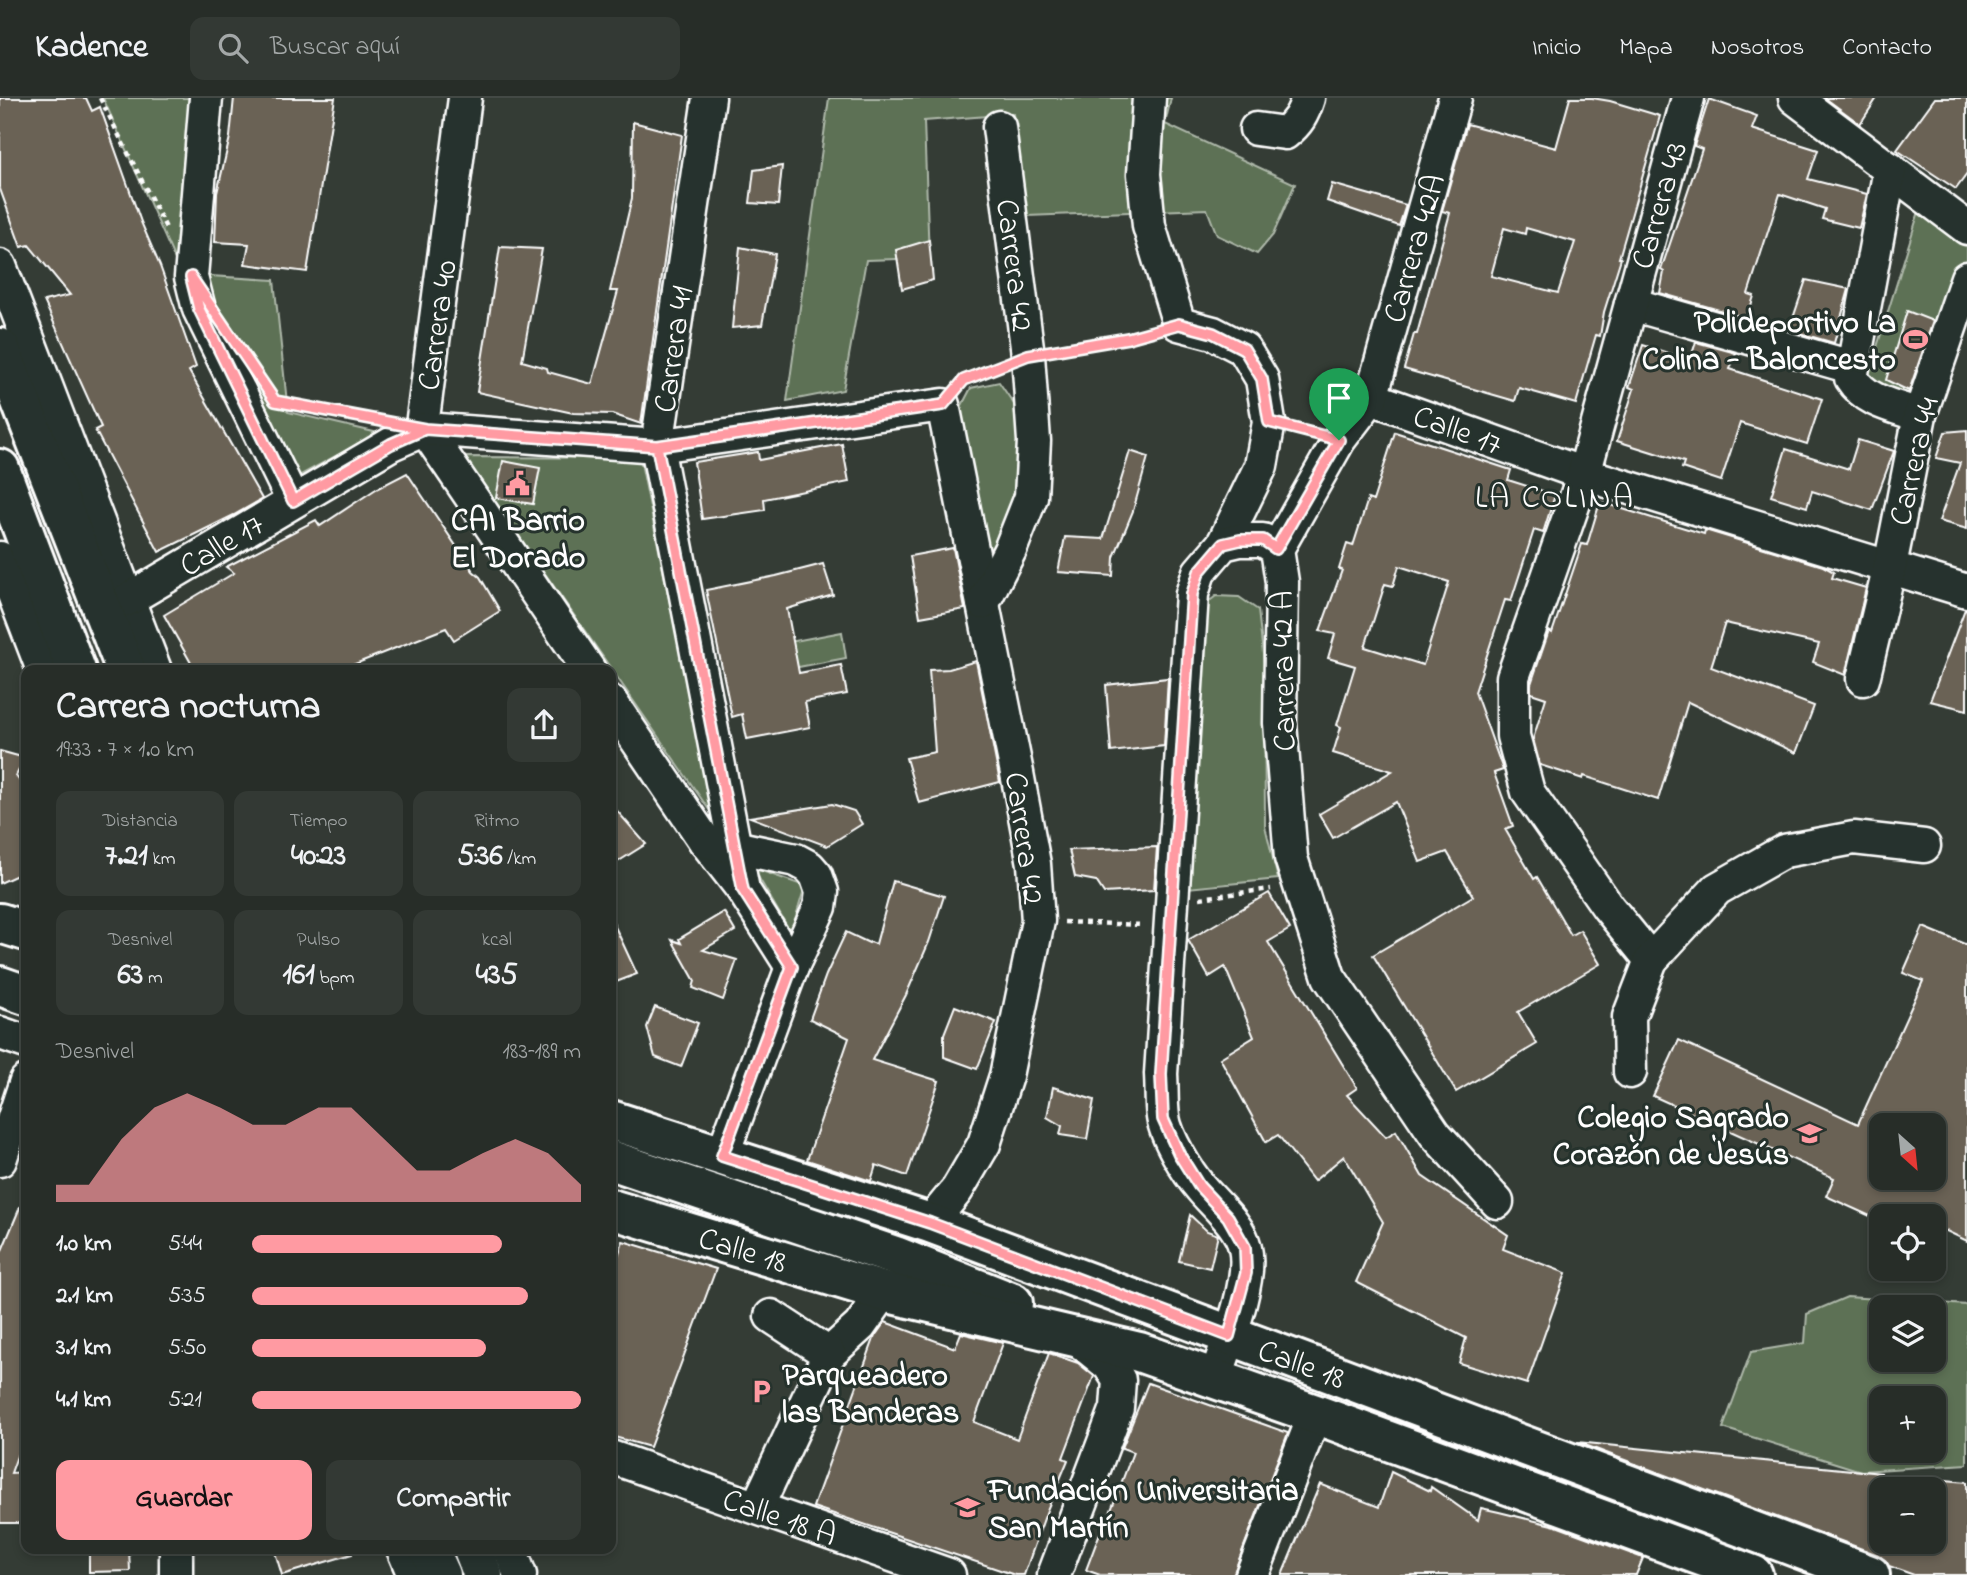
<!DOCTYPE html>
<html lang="es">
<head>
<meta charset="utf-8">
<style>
	body { margin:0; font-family:"Indie Flower",sans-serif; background:#333934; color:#f1f3f6; height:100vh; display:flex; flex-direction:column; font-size:26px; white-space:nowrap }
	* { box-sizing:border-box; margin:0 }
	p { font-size:23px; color:#a4a8a8 }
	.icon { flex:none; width:38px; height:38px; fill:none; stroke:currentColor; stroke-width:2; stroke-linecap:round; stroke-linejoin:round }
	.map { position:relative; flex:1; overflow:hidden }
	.panel { position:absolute; left:21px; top:567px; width:595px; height:889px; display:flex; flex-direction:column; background:#272d28; border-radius:14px; box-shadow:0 4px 10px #0003,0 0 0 2px #434945 }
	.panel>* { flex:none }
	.needle { width:46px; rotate:153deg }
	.fabs { position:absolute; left:1869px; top:1015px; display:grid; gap:14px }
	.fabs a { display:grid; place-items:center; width:77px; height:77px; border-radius:14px; background:#272d28; box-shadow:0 4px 10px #0003,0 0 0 2px #434945; font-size:35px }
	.pin { position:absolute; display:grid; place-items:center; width:60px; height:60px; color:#fff; margin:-72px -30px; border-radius:50% 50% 50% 0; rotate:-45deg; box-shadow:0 0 7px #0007 }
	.pin .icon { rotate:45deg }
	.round { display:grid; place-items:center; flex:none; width:74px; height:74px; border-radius:14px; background:#333934 }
	.head { display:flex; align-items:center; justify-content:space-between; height:119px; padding:0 35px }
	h1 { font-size:38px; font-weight:700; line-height:52px }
	.metrics { display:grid; grid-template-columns:repeat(3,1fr); gap:10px; height:119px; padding:7px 35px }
	.metrics div { display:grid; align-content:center; border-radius:14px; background:#333934; text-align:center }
	.metrics b { font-size:30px; font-weight:700 }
	.metrics small { font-size:19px; font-weight:400 }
	.metrics p { font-size:19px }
	.chart { height:196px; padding:14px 35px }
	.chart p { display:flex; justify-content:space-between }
	.chart svg { width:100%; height:126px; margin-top:7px; fill:#ff9aa2; opacity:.7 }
	.cta { display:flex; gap:14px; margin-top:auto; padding:14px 35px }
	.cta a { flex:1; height:80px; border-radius:14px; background:#ff9aa2; color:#111; font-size:28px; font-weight:700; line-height:80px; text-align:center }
	.cta a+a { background:#333934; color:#f1f3f6 }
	ul { padding:0 35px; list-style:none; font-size:23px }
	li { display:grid; grid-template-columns:112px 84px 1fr; align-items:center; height:52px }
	li i { height:18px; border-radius:9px; background:#ff9aa2 }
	header { display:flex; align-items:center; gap:42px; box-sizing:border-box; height:98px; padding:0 35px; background:#272d28; border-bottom:2px solid #434945 }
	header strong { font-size:33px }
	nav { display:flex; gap:38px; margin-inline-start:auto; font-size:24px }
	.search { width:490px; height:63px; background:#333934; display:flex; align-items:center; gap:18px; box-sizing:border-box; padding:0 24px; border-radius:14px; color:#a4a8a8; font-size:26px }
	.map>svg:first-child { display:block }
	.green { fill:#5d7154; stroke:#aeb8aa; stroke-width:2; fill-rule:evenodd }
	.building { fill:#6b6254; stroke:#fff; stroke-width:2; fill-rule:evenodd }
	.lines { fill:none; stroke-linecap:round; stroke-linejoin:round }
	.minor-casing { stroke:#fff; stroke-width:37 }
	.major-casing { stroke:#fff; stroke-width:44 }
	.path { stroke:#fff; stroke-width:4.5; stroke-dasharray:5 5; stroke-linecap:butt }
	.minor { stroke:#26332d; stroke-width:32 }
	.major { stroke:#26332d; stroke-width:38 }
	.route-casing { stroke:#fff; stroke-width:14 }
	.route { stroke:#ff9aa2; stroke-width:9 }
	.labels { text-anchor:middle; stroke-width:6; stroke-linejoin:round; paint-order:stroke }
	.street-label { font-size:32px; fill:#fff; stroke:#26332d }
	.poi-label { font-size:32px; font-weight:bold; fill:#fff; stroke:#26332d; text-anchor:end }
	.neighbourhood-label { font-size:33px; letter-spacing:2px; fill:#fff; stroke:#26332d }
</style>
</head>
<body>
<header>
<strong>Kadence</strong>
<div class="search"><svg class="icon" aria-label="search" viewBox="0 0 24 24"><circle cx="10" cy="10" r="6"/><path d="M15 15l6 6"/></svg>Buscar aquí</div>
<nav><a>Inicio</a><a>Mapa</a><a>Nosotros</a><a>Contacto</a></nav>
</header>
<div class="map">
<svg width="1967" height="1477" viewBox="0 0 1967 1477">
	<rect width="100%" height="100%" fill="#343c35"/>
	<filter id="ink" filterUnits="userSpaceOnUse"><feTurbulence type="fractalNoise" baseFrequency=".0143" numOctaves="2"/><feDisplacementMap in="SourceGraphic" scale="14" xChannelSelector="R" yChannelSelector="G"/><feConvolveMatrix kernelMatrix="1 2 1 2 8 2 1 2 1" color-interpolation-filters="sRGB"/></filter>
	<g filter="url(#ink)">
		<g class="green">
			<path d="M103,0H191L175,162Z"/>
			<path d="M829,0H1171L1165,26L1295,86L1273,137L1257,156L1217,137L1207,111L1027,118L1013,16L924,23L929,160L866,162L843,292L787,303Z"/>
			<path d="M1925,94L1967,113V168L1919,299L1889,293L1868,278Z"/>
			<path d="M194,177L274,182L288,314L378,335L288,384Z"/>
			<path d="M999,284L1022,318V389L996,461L980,440L958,315L971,290Z"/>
			<path d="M464,359L640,360L714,719Z"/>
			<path d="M1216,498L1239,499L1258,512L1264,565L1265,728L1278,781L1188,790L1201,510Z"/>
			<path d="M842,534L846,560L788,571L784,545Z"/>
			<path d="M753,770L805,788L791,835Z"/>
			<path d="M1847,1199L1967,1207V1366L1861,1373L1723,1330L1751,1254L1805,1245L1807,1216ZM1881,1209H1934V1262H1881ZM1881,1300H1934V1353H1881Z"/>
		</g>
		<g class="building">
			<path d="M0,0H86L92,13L100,9L141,124L160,168L196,269L189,273L262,401L234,417L159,454L95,332L101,329L44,203L70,197L29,147L21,149L0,91Z"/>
			<path d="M234,0H335L307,174L245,166L249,146L215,144L217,95L230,39Z"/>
			<path d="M1570,0H1592L1610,3L1660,18L1619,160H1621L1604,214L1600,238L1596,237L1576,306L1519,290L1515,303L1404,271L1414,236H1417L1450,115L1442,113L1467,26L1556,50ZM1504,130L1525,136L1526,130L1575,144L1558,195L1491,178Z"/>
			<path d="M1825,0H1877L1860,26Z"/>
			<path d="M1935,0H1967V76L1956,91L1897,52Z"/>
			<path d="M1709,1L1757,18L1752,31L1818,52L1808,81L1867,96L1859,130L1822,121L1825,111L1780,96L1748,196L1754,198L1747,220L1660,195L1664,174L1661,172L1702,51L1694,48Z"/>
			<path d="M633,24L682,37L641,326L612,316L573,315L477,294L500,149L542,151L522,263L547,270L548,274L592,286L618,193H610L632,100Z"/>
			<path d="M782,68L778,107L750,105L754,72Z"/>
			<path d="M1332,86L1406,107L1399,128L1327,103Z"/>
			<path d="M929,142L933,182L902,191L896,152Z"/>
			<path d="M740,149L775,156L762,227L732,230Z"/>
			<path d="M1806,182L1849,191L1834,245L1789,232Z"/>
			<path d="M1907,213L1933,223L1909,293L1886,282Z"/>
			<path d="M1696,244L1736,255L1730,271L1822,301L1807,346L1740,325L1721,383L1682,370L1684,364L1617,343L1634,291L1629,289L1643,247L1690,262Z"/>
			<path d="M1967,332V431L1939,423L1960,365L1936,360L1945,334Z"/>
			<path d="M1395,334L1511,372L1508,382L1555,397L1543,435L1534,432L1511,503L1505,502L1475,594L1503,672L1494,675L1513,728L1505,731L1534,781L1537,779L1571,837L1580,832L1600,866L1518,914L1537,946L1456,994L1373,857L1473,798L1447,754L1420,764L1396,704L1333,740L1319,716L1392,673L1333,655L1341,629L1337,627L1355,568L1328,560L1335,536L1320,533L1342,472L1339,471L1347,446L1353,448L1368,401L1373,403ZM1399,468L1449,484L1423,567L1365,549L1385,486L1393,488Z"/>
			<path d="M1858,342L1894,353L1872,412L1812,393L1807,409L1771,398L1786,351L1849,371Z"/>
			<path d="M842,346L849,384L764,401L765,412L702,421L694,364L758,354L759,362Z"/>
			<path d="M1130,353L1148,359L1133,413L1114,459L1113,478L1058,474L1065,439L1103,441Z"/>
			<path d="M503,363L540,370L533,406L496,400Z"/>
			<path d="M407,375L473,473L480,479L500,513L454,542L446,530L340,572H195L164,517L234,475L226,469L316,422L320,428L376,391Z"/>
			<path d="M1600,404L1704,436L1705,432L1823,468L1834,474L1832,480L1866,490L1845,577L1813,564L1819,546L1725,525L1711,569L1814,608L1796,655L1688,604L1658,702L1584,678L1583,681L1540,667L1533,641L1546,600L1531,595V586L1549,533L1552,535L1582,446L1587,447Z"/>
			<path d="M953,450L965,511L920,519L910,458Z"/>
			<path d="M823,466L833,497L787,511L799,575L841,567L847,596L805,604L810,629L747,641L742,616L732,619L706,492L776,478Z"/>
			<path d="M1965,511H1967V612L1930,603Z"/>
			<path d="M976,563L1000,684L919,705L906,660L935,654L929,572L949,571Z"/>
			<path d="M1168,580L1164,648L1111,654L1106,587Z"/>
			<path d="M0,653L25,660L16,678L26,692V773L0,785Z"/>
			<path d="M611,706L646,746L611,768Z"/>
			<path d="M832,706L854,713L862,726L827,748L750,719Z"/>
			<path d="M1157,749L1154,792L1104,795L1096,783L1075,779L1069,752Z"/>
			<path d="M893,783L944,798L929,844L906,897L872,962L939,983L907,1078L876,1067L871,1083L807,1062L849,940L810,921L826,877L846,834L869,845L870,844L876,846Z"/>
			<path d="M1269,795L1290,831L1268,844L1357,990L1347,997L1386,1039L1396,1033L1422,1078L1508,1137L1503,1151L1566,1175L1527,1286L1459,1265L1466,1240L1356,1184L1383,1124L1344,1058L1314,1083L1278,1037L1266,1044L1220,960L1254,939L1225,869L1209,879L1188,842Z"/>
			<path d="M724,814L735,833L703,852L737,862L723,902L693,890L695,883L672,842L681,845L679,841Z"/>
			<path d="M611,820L637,876L611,886Z"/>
			<path d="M1923,829L1967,847V1143L1934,1127V1118H1917L1903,1112L1901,1118H1870L1826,1098L1834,1080L1653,998L1679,942L1858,1026L1923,883L1903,875ZM1881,1027H1934V1080H1881Z"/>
			<path d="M955,908L996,924L977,971L944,959V936Z"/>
			<path d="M655,909L698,925L681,969L655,959L647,929Z"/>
			<path d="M1053,989L1094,1002L1087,1041L1060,1037L1062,1028L1047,1019Z"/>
			<path d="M26,1095V1333L11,1375L26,1374V1425H0V1157Z"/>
			<path d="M1190,1117L1207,1133L1218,1137L1210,1170L1179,1163Z"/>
			<path d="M623,1143L716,1171L650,1349L611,1338V1179Z"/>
			<path d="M885,1224L955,1250L961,1235L1003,1245L974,1324L1017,1341L1049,1255L1078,1265L1094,1278L1063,1360L1068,1362L1047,1412L1024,1477H1015L813,1409L875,1238Z"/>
			<path d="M1148,1285L1288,1335L1233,1477H1100L1086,1472L1103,1427L1105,1428L1133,1354L1122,1350Z"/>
			<path d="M1577,1344L1881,1375V1444H1934V1381L1967,1384V1477H1914L1889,1468L1886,1463L1878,1457Z"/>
			<path d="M1391,1374L1430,1393L1431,1389L1478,1422L1481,1410L1499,1414L1556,1428L1643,1460L1636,1477H1282L1320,1386L1379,1409Z"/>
			<path d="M89,1451H129L130,1473L89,1474Z"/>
			<path d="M274,1451H351L352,1456L282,1477Z"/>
		</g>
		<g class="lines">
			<defs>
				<g id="minor">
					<path d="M206,0L191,179L199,211L293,403"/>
					<path d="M465,0L423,320L425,331L589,572"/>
					<path d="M709,0L657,348L743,792"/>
					<path d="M1149,0L1144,76L1149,128L1179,226L1213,235L1244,251L1262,281L1269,324L1261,368L1223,446"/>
					<path d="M1795,0L1967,130"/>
					<path d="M1256,31L1285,35C1298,25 1303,16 1308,0"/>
					<path d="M1890,71L1851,280C1866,304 1893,308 1920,317"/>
					<path d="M0,168L155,572"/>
					<path d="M1631,206L1851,269"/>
					<path d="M1371,300L1584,376L1967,493"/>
					<path d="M1277,451L1339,342L1371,300L1455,0"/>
					<path d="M0,460L43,572"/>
					<path d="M127,502L391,346L425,331L657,348L943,307L1017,675L1034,766L1038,823L1006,978L984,1046L957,1092L930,1125"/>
					<path d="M983,505L1010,452L1031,399L1034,343L1028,257L999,29"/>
					<path d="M1863,581L1890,468L1920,317L1967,180"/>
					<path d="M611,604L705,743L743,792L792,869"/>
					<path d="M705,743L796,762L809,769L816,777L822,794L820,809L792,869L722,1058"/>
					<path d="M1651,862L1608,809L1528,694L1513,638V579L1584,376L1688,0"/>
					<path d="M0,935L26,944"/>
					<path d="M1630,974L1629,919L1651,862L1717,791L1784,753L1854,740L1924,748"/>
					<path d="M0,1062L26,983"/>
					<path d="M829,1256L860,1228L884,1194"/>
					<path d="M1215,1281C1226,1248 1253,1183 1245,1150C1240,1127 1215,1107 1201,1090C1187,1074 1166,1039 1163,1019C1161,1005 1162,990 1161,976L1192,496L1199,474L1223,446L1240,442H1263L1277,451L1282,484L1280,625L1291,760L1329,879L1435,1036L1497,1104"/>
					<path d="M611,1359L949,1477"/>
					<path d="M757,1409L829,1256L771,1218"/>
					<path d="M403,1451L414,1477"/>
					<path d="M510,1451L520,1477"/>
					<path d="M176,1477V1451"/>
					<path d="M1054,1477L1117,1310L1119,1282L1109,1267L1076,1240"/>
					<path d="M1252,1477L1315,1316"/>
				</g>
				<g id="major">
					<path d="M0,250L126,572"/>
					<path d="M0,371L76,572"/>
					<path d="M0,825L26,833"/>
					<path d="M0,888L26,897"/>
					<path d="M611,1022L930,1125L1870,1477"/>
					<path d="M611,1062L895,1158L1013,1205"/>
					<path d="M611,1111L884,1194L1139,1254L1315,1316L1753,1477"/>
					<path d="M429,1451L441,1477"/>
					<path d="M473,1451L483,1477"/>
				</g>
			</defs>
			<use href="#minor" class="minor-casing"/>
			<use href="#major" class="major-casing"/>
			<g class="path">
				<path d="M100,0L166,130"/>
				<path d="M1057,252L1151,234"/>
				<path d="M962,285L1002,268"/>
				<path d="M278,304L376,322"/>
				<path d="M1200,800L1271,791"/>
				<path d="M1064,824L1143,827"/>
			</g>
			<use href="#minor" class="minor"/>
			<use href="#major" class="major"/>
		</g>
	</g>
	<g class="lines" filter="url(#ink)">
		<defs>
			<path id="route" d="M1339,342L1269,324L1262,281L1244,251L1213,235L1179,226L1128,240L1028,257L964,282L943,307L657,348L425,331L391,346L293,403L199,211L191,179L275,303L425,331L657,348L743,792L792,869L722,1058L930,1125L1229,1238L1246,1175L1245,1149L1228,1119L1199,1088L1179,1056L1163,1021L1161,976L1192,496L1199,474L1223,446L1240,442H1263L1276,451L1339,342"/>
		</defs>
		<use href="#route" class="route-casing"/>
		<use href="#route" class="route"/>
	</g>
	<defs>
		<symbol id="stadium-bare" viewBox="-9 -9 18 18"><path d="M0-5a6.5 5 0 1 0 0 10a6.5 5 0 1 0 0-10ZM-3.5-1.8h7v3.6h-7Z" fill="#ff9aa2" stroke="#26332d" stroke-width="2.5" paint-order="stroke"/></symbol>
		<symbol id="civic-bare" viewBox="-9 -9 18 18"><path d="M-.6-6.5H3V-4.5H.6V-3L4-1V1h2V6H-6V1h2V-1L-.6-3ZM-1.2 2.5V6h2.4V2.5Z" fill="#ff9aa2" stroke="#26332d" stroke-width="2.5" paint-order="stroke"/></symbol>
		<symbol id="school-bare" viewBox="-9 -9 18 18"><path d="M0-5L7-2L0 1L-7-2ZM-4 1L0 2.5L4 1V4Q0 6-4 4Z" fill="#ff9aa2" stroke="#26332d" stroke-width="2.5" paint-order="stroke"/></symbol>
		<symbol id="parking-bare" viewBox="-9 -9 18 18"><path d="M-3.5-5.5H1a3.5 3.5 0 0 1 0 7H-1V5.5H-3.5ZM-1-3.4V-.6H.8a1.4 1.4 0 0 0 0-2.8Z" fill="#ff9aa2" stroke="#26332d" stroke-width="2.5" paint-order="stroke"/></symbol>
		<symbol id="university-bare" viewBox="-9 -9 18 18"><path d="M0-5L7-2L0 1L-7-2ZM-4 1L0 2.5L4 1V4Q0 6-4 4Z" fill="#ff9aa2" stroke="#26332d" stroke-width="2.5" paint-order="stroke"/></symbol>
	</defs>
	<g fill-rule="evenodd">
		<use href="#stadium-bare" x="1898" y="224" width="35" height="35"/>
		<use href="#civic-bare" x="500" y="368" width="35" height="35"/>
		<use href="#school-bare" x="1792" y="1018" width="35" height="35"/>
		<use href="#parking-bare" x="744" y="1276" width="35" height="35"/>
		<use href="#university-bare" x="950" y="1392" width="35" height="35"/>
	</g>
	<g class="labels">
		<g class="street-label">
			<text transform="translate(1658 107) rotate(-74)" y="11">Carrera 43</text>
			<text transform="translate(1413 150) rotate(-74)" y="11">Carrera 42A</text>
			<text transform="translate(1016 167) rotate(83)" y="11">Carrera 42</text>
			<text transform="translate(436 227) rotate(-82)" y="11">Carrera 40</text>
			<text transform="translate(672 251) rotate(-82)" y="11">Carrera 41</text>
			<text transform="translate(1458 331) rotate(20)" y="11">Calle 17</text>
			<text transform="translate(1913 363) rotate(-77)" y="11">Carrera 44</text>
			<text transform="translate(221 446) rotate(-31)" y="11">Calle 17</text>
			<text transform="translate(1282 573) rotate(-91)" y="11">Carrera 42 A</text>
			<text transform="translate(1026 740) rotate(82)" y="11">Carrera 42</text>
			<text transform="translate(743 1151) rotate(17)" y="11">Calle 18</text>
			<text transform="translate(1302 1265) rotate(20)" y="11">Calle 18</text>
			<text transform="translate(780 1418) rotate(19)" y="11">Calle 18 A</text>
		</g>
		<g class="poi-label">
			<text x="1896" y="234">Polideportivo La<tspan x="1896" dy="37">Colina - Baloncesto</tspan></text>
			<text x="518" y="432" text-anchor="middle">CAI Barrio<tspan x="518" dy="37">El Dorado</tspan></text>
			<text x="1789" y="1029">Colegio Sagrado<tspan x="1789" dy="37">Corazón de Jesús</tspan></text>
			<text x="782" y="1287" text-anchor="start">Parqueadero<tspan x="782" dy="37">las Banderas</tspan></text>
			<text x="988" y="1402" text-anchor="start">Fundación Universitaria<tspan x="988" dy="37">San Martín</tspan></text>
		</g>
		<g class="neighbourhood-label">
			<text x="1555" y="409">LA COLINA</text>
		</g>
	</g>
</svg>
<div class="fabs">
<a><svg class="needle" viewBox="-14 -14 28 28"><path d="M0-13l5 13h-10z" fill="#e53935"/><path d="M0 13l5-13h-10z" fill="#a4a8a8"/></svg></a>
<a><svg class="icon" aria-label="locate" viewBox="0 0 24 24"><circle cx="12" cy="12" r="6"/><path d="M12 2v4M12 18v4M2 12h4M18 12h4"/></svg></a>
<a><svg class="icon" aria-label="layers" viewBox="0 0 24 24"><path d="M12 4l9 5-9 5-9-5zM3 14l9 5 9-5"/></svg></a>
<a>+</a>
<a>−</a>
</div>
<div class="pin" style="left:1339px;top:342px;background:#1e9e55"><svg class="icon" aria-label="arrive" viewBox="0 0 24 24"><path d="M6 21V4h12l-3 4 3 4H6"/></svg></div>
<section class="panel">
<div class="head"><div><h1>Carrera nocturna</h1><p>19:33 · 7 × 1.0 km</p></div><a class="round"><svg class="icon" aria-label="share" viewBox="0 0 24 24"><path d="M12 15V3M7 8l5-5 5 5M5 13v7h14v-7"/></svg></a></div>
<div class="metrics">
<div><p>Distancia</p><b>7.21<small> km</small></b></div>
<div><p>Tiempo</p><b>40:23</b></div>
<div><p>Ritmo</p><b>5:36<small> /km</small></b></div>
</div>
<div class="metrics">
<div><p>Desnivel</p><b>63<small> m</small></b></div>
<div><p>Pulso</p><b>161<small> bpm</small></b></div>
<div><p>kcal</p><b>435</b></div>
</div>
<div class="chart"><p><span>Desnivel</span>183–189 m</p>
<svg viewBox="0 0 160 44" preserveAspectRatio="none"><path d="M0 44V38L10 38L20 22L30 11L40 6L50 11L60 17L70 17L80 11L90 11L100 22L110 33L120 33L130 27L140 22L150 27L160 38V44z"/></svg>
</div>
<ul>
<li><b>1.0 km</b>5:44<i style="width:76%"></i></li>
<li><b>2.1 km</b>5:35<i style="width:84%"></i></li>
<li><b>3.1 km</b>5:50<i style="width:71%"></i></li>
<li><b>4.1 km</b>5:21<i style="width:100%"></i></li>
</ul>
<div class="cta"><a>Guardar</a><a>Compartir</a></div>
</section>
</div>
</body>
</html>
